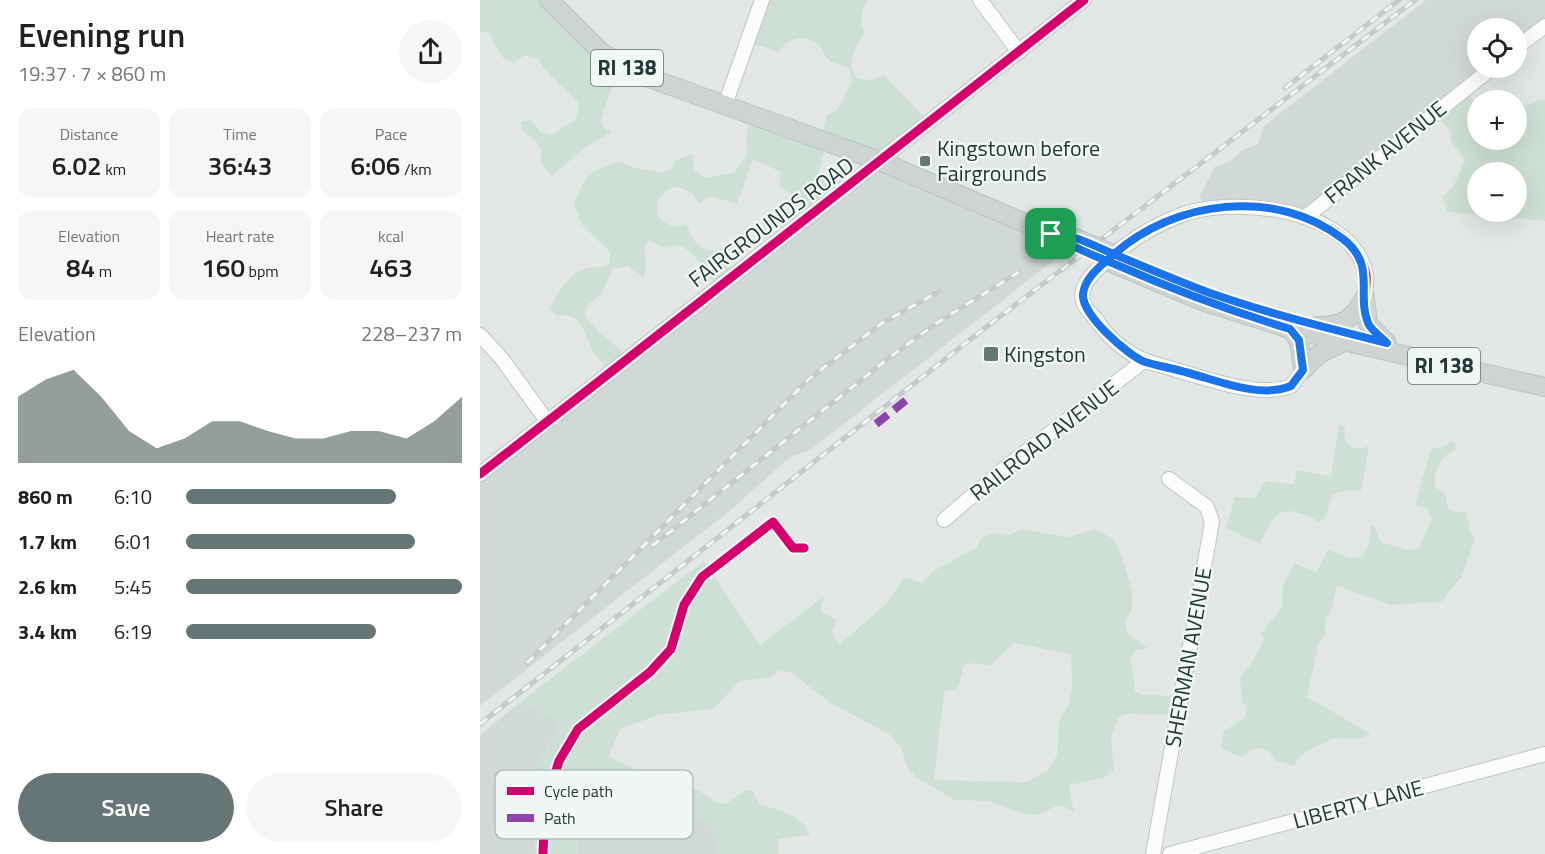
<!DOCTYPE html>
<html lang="en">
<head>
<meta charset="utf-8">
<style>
	body { margin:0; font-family:"Titillium Web",sans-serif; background:#f6f6f6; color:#202124; height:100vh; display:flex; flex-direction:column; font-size:22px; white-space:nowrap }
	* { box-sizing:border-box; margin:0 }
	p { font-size:20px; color:#757577 }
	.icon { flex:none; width:33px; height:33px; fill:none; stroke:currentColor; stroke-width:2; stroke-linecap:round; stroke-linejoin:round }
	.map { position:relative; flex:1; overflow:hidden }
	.side { display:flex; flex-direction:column; background:#fff; width:480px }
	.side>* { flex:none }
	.buttons { position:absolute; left:987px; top:18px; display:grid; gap:12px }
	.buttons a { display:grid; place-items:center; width:60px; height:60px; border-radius:50%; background:#fff; box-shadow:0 6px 24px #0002; font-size:30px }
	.pin { position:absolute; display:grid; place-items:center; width:51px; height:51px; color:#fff; margin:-26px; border-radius:12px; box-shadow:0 3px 9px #0006 }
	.round { display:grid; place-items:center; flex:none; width:63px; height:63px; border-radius:32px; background:#f6f6f6 }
	.overview { display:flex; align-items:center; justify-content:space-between; height:102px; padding:0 18px }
	h1 { font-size:33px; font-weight:600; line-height:45px }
	.stats { display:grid; grid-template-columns:repeat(3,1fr); gap:9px; height:102px; padding:6px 18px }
	.stats div { display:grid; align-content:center; border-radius:15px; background:#f6f6f6; text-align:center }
	.stats b { font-size:26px; font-weight:600 }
	.stats small { font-size:16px; font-weight:400 }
	.stats p { font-size:16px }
	.chart { height:168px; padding:12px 18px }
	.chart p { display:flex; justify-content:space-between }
	.chart svg { width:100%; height:108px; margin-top:6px; fill:#667675; opacity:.7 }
	.primary-button { display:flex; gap:12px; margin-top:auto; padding:12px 18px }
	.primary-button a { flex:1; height:69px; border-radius:36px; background:#667675; color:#fff; font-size:24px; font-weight:600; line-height:69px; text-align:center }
	.primary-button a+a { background:#f6f6f6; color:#202124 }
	ul { padding:0 18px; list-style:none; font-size:20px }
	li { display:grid; grid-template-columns:96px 72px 1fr; align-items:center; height:45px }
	li i { height:15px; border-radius:8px; background:#667675 }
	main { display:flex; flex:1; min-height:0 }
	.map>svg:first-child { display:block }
	.built { fill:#d1d9d7 }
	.green { fill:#cee0d6; fill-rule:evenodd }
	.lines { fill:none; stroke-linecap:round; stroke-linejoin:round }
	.minor-casing { stroke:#c0c5c4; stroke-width:16 }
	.major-casing { stroke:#bcc4c3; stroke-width:20 }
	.minor { stroke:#fbfcfb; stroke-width:14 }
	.major { stroke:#ced4d3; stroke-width:18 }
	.rail-casing { stroke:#c6cac9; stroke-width:5 }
	.rail { stroke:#f1f7f5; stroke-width:3; stroke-dasharray:9; stroke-linecap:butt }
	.major-bridge-casing { stroke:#bcc4c3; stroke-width:20; stroke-linecap:butt }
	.major-bridge { stroke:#ced4d3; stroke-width:18 }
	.quiet { stroke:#8e44ad; stroke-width:8; stroke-dasharray:15 8; stroke-linecap:butt }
	.cycleway-casing { stroke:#f1f7f5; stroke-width:13 }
	.cycleway { stroke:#d6006c; stroke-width:9 }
	.route-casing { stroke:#fff; stroke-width:12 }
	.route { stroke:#1a73e8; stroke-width:8 }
	.poi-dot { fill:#667675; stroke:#f1f7f5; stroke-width:2 }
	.labels { text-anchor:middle; stroke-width:4.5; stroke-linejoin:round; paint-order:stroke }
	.shield { fill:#f1f7f5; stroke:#617270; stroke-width:1.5 }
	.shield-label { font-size:21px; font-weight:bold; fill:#233937 }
	.poi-label { font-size:22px; fill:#233937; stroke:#f1f7f5; text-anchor:start }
	.street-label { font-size:22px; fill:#233937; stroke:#f1f7f5 }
	.key { fill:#f1f7f5; stroke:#b3bebc; stroke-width:1.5 }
	.key-label { font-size:16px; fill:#233937 }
</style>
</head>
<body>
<main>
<section class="side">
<div class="overview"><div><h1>Evening run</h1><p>19:37 · 7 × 860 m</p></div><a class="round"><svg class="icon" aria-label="share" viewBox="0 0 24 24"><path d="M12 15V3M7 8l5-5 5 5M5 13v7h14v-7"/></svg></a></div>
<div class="stats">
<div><p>Distance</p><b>6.02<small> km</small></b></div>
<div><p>Time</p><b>36:43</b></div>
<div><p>Pace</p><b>6:06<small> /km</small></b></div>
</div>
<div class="stats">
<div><p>Elevation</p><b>84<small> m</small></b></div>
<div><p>Heart rate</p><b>160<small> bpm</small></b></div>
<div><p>kcal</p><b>463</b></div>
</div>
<div class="chart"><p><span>Elevation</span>228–237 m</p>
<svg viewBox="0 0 160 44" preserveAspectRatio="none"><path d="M0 44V17L10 10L20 6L30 17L40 31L50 38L60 34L70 27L80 27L90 31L100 34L110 34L120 31L130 31L140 34L150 27L160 17V44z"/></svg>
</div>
<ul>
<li><b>860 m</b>6:10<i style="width:76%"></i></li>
<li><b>1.7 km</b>6:01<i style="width:83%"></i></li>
<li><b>2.6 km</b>5:45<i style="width:100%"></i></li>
<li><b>3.4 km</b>6:19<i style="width:69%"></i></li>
</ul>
<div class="primary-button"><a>Save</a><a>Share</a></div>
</section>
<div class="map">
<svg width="1065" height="854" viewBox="0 0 1065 854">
	<rect width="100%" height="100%" fill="#e3e8e7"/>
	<g class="built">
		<path d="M946,0H1065V25L1037,47L1036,28H998V68H1010L832,221L811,214L731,211L719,197L734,168L752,160L764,149L778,144L784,126Z"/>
		<path d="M396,164L595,244L330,450L309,458L252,509L0,706V473Z"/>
		<path d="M39,703L59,710L77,723V733L61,758L53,778L55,854H0V735Z"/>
		<path d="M116,769L130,770L140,785H148V791L142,795L188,803L231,823L238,854H98L97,822L100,792L106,794L107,773Z"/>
	</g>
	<g class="green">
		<path d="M0,0H63L139,70C133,88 125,103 121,121L125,129L132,132L107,146L72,176L60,162C64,144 56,140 41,130V122L51,120L60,132L72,135L96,119L99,106L96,100L64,69L58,58L45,55L33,63L22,57L9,33L0,31Z"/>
		<path d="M282,0H388C380,11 380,22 385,34C365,56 364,93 404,75L449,122L405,159L346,144L339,172L357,193L320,217L312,195L299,185L301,172L273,159L257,204L230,196L218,204C214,192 206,188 193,187C180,196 174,200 178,217L192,227L206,224C214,240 216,251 236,250L253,271L236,285C223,270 218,255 200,245L186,248L168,240L164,251L166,262L164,278L148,266L133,269C121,287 131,290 108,304L105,316C117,333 133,342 148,357L130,371C125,365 118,359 114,353C103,337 105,311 77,316L70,309C78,293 89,272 108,268C118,266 122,269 130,262V252L101,224L94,203C98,196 99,191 102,185C108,171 127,166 139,161L152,167L183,173L192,168L196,160L213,154L214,169L225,178L255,172L268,153L266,139L270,121L340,140L347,115L357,110L372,83L369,68C363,66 351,63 347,58C344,54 343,49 339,46C326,33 307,37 299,52L268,42Z"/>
		<path d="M985,90L997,105L998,140H1036L1037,111L1060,99L1065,100V221L967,212L963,196L975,184L984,160L971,141V133L957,115ZM998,172H1036V212H998Z"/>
		<path d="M859,425L865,426C862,443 872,453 889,446L881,491L872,490L853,494L844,520L837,522L835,519C799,504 797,510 780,544L746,528L755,497L775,498L786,481L814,484L817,470L851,476Z"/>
		<path d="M970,440L975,443L976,449C959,458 954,469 955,487L965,494L968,508L974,512H986L991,533L995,539L982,576L961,602L911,605L857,586L851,612L845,618V636L839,642L827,697L891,734L879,739L854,738L829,750L816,760L815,766L796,761L788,750L776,748L761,757L742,749L743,732L764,718L768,705L762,703L760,677L770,666L784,639L781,633L802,608L803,585L813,565L815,563L836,573L848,550L870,558L882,556L888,547L891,526L894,525L901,542L927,550L940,547L952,518L948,509L935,505L951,449L966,446Z"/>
		<path d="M542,529L589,537L616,529L633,539L642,556L652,591V610L645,622L648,634L668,648L656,650L651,658L655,691L662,695L699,696L696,715L646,714L638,718L631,739L634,770L624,778L589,785L594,813L584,806H576L558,815L544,814L508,801L475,800L437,778L428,769L421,748L409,734L352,704L310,672L300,671L289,678L260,681L233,709L178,715L140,729L129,756L174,779L219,791L240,804L247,803L265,791L273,790L279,804C297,810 322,814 330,835L298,839L299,854H238L231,823L222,820L200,827L188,804L136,817L135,797L148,791V785L136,788L130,770L116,769L107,774L106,794L100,792L97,822L98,854H55C55,830 50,802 53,779C56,758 77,744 77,723L59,710L39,703L224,561L280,645L343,597L341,611L356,620L352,633L360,644L405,605L423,579L429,578L442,583L452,572L497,547L501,538L513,533L526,536ZM534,643L591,654L592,689L588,707L580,717L577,755L568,770L547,782L454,780L464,692L478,688L485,663L511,665Z"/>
	</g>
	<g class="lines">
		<defs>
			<g id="minor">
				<path d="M500,0L539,52"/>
				<path d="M1036,48L1065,26"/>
				<path d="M245,105L282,0"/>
				<path d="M827,216L1012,68"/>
				<path d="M0,335L22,359L67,421"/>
				<path d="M823,370L811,386C778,400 714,374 679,365C654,359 633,343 618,322C614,316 606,310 604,304C597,287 614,272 625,262C650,240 678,222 710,212C761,198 874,209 886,275C887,282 885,290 885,297"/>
				<path d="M0,474C202,317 403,159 604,0"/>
				<path d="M464,520L526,467L664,361"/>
				<path d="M673,854L732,522L727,507L689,479"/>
				<path d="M690,854L1065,754"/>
			</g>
			<g id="major">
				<path d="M69,0L121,52L153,72L402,162L571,234"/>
				<path d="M632,263L722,301L810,329L1065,387"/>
				<path d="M885,297L888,324L907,343"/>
				<path d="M837,326C862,326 873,320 885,297"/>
				<path d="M810,329L819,341L823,370"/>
				<path d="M823,370L839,354L864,342"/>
			</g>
		</defs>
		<use href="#minor" class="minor-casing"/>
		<use href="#major" class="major-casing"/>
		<use href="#minor" class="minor"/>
		<use href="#major" class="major"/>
		<defs>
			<g id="rail">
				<path d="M805,88L919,0"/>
				<path d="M172,546L414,354L457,323L539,272"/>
				<path d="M47,663L329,379L402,323L460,291"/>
				<path d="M0,724L501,331L935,0"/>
			</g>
		</defs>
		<use href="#rail" class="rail-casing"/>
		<use href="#rail" class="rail"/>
		<defs>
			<path id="major-bridge" d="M571,234H586L640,257"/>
		</defs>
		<use href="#major-bridge" class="major-bridge-casing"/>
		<use href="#major-bridge" class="major-bridge"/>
		<path class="quiet" d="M396,424L429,398"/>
		<defs>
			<g id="cycleway">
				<path d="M823,370L811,386C778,400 714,374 679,365C654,359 633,343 618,322C614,316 606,310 604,304C597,287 614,272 625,262C650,240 678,222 710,212C761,198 874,209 886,275C887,282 885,290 885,297"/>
				<path d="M0,474C202,317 403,159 604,0"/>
				<path d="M63,854L64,827L72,784L79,761L98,729L170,672L191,649L204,605L222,577L293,522L313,548H324"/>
			</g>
		</defs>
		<use href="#cycleway" class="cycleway-casing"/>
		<use href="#cycleway" class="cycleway"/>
	</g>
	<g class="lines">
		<defs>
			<path id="route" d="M571,234C591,247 615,256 637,265C694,290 751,311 810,329L819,340L823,370L811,386C779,399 737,380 705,372C692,368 678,366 665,362C647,355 601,314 603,294C605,277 621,266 633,255C694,200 796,187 863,239C897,265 876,293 888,323C891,330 901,337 907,343C847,328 787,313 730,293C698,281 667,268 636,255C614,246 594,234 571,234"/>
		</defs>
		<use href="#route" class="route-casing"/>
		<use href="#route" class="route"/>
	</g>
	<g class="poi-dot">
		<rect x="439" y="155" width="12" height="12" rx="3"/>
		<rect x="503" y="346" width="16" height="16" rx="3"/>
	</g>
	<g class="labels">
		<g class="shield">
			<rect x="111" y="50" width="72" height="36" rx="4.5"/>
			<rect x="928" y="348" width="72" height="36" rx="4.5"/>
		</g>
		<g class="shield-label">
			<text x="147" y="75">RI 138</text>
			<text x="964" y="373">RI 138</text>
		</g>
		<g class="poi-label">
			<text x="457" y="156">Kingstown before<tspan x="457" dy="25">Fairgrounds</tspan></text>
			<text x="524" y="362">Kingston</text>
		</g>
		<g class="street-label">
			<text transform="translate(905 152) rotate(-39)" y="8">FRANK AVENUE</text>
			<text transform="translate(291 222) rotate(-37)" y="8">FAIRGROUNDS ROAD</text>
			<text transform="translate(564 440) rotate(-38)" y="8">RAILROAD AVENUE</text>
			<text transform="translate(708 657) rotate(-80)" y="8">SHERMAN AVENUE</text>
			<text transform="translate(878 804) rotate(-15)" y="8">LIBERTY LANE</text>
		</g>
	</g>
	<rect x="15" y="770" width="198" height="69" rx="9" class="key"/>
	<rect x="27" y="787" width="27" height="8" fill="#d6006c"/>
	<rect x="27" y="814" width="27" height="8" fill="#8e44ad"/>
	<g class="key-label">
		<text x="64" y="797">Cycle path</text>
		<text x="64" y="824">Path</text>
	</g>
</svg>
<div class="buttons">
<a><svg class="icon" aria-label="locate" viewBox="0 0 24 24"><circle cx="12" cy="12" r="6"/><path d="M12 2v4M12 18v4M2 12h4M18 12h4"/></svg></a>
<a>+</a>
<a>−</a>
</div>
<div class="pin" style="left:571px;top:234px;background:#1e9e55"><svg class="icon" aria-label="arrive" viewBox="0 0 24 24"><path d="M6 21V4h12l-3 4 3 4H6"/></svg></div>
</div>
</main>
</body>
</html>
